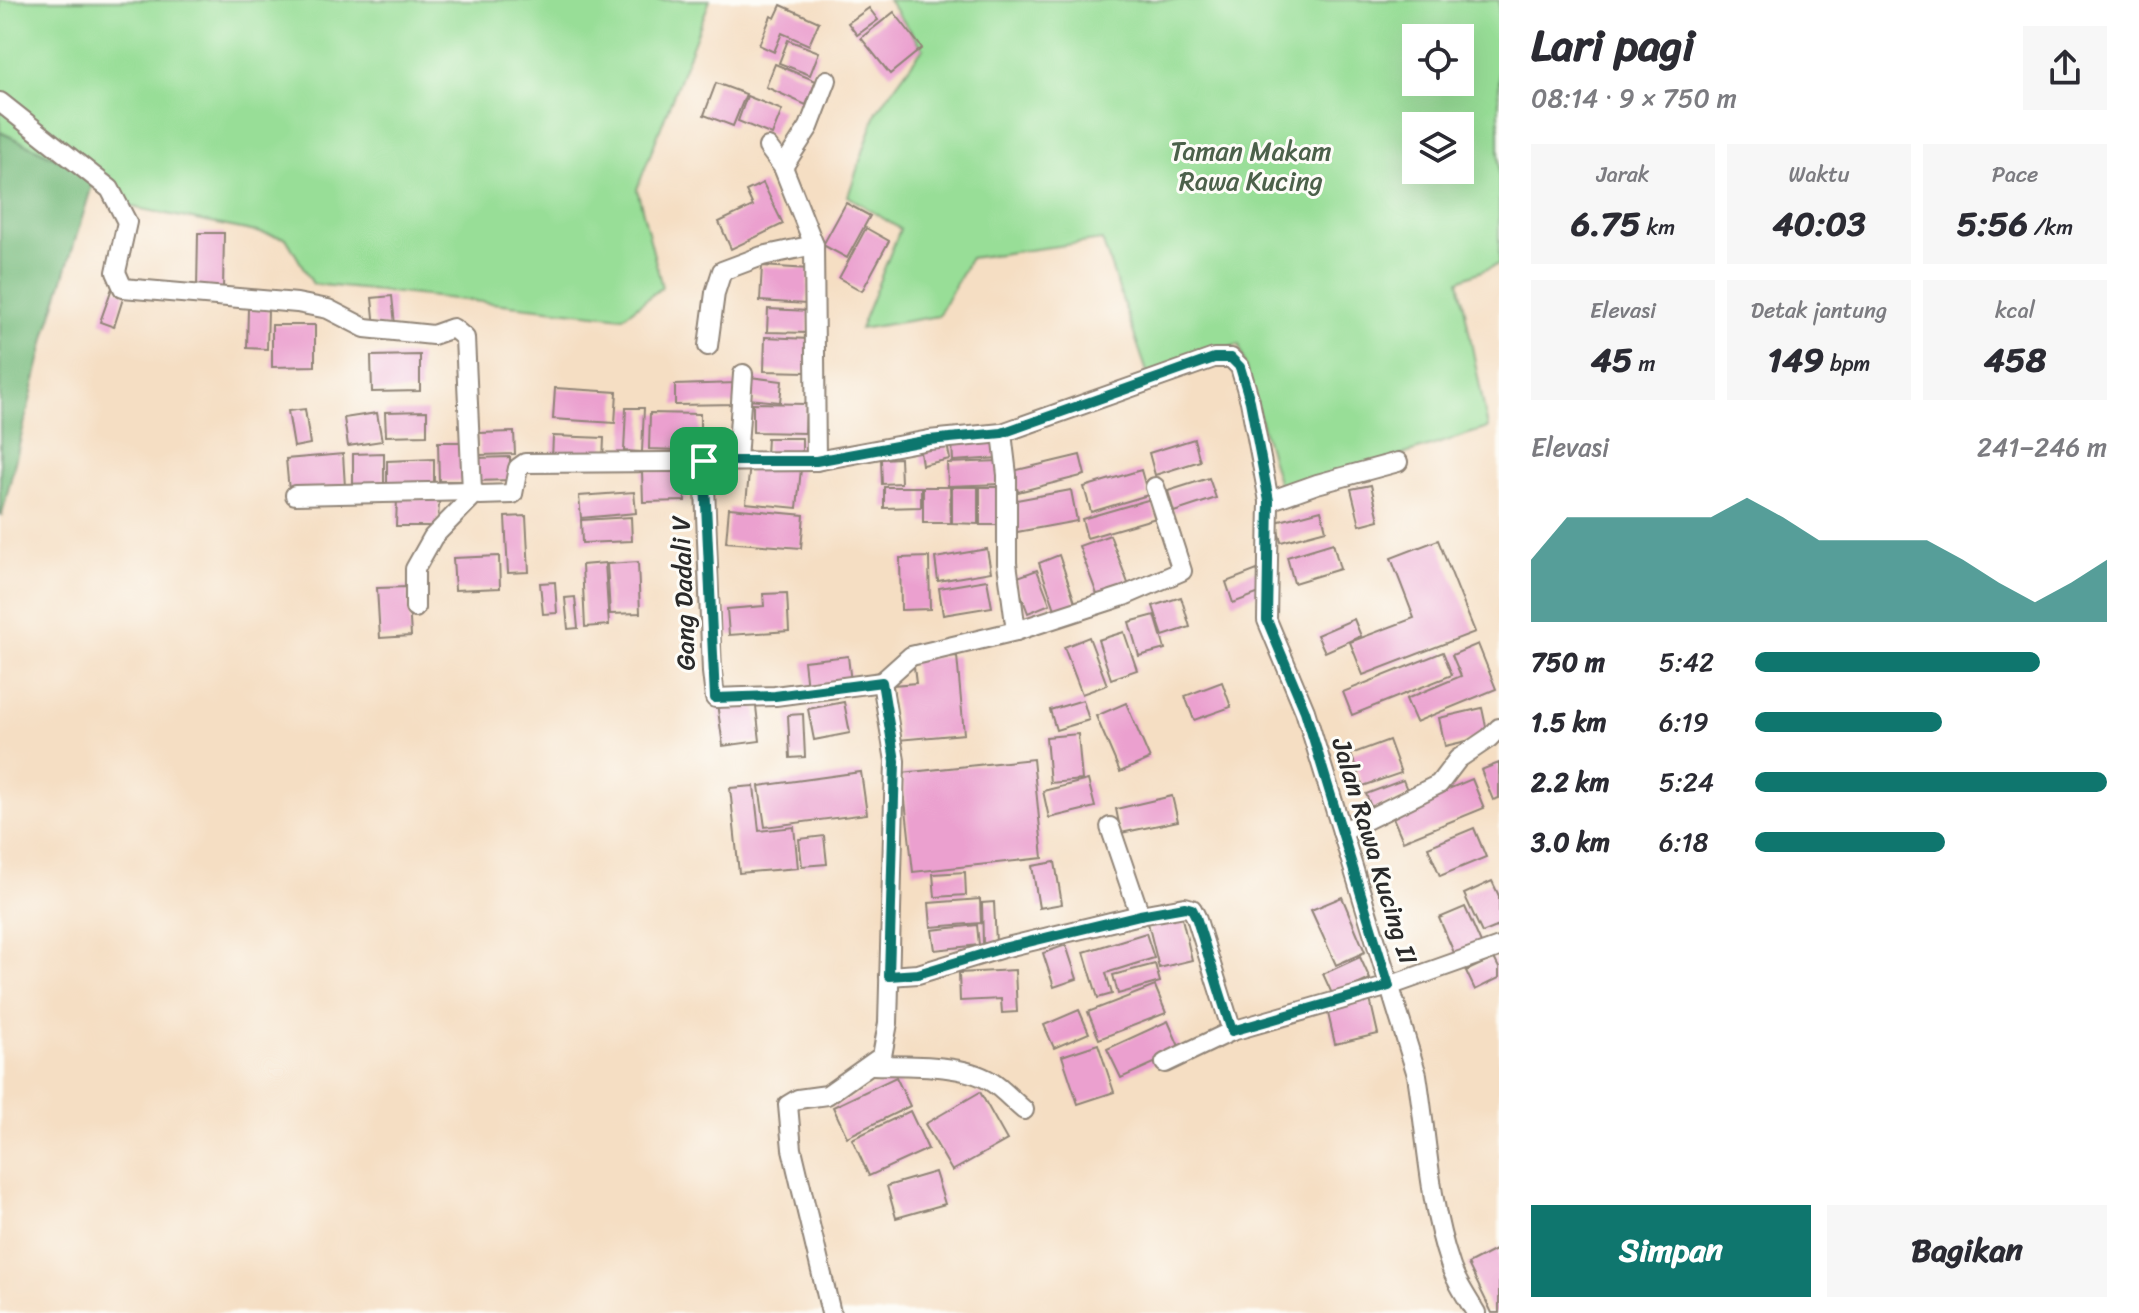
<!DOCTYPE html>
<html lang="id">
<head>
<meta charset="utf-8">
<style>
	body { margin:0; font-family:Sriracha,sans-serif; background:#f7f7f7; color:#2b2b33; height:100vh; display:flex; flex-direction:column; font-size:30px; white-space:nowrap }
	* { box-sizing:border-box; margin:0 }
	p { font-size:26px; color:#7c7c81 }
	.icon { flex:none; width:44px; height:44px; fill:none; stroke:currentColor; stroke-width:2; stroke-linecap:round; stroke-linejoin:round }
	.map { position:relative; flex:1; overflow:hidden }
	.drawer { display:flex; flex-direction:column; background:#fff; width:640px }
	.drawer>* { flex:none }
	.controls { position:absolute; left:1402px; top:24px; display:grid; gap:16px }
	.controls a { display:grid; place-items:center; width:72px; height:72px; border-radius:0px; background:#fff; box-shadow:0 8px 32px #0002; font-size:40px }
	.pin { position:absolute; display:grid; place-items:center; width:68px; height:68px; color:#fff; margin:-34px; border-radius:16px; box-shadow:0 4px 12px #0006 }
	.round { display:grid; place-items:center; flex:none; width:84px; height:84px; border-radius:0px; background:#f7f7f7 }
	.headline { display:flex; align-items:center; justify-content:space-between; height:136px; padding:0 32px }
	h1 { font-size:44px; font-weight:700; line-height:60px }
	.figures { display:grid; grid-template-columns:repeat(3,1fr); gap:12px; height:136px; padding:8px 32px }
	.figures div { display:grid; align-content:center; border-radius:0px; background:#f7f7f7; text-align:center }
	.figures b { font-size:34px; font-weight:700 }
	.figures small { font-size:22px; font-weight:400 }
	.figures p { font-size:22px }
	.chart { height:224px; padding:16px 32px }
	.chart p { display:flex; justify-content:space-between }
	.chart svg { width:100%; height:144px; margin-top:8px; fill:#0f766e; opacity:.7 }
	.action { display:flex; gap:16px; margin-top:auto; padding:16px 32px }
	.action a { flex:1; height:92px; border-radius:0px; background:#0f766e; color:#fff; font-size:32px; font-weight:700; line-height:92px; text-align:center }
	.action a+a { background:#f7f7f7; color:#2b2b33 }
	ul { padding:0 32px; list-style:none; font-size:26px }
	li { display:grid; grid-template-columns:128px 96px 1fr; align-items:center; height:60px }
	li i { height:20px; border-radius:10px; background:#0f766e }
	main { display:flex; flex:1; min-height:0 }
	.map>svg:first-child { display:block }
	.green { fill:#98de97; stroke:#628461; stroke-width:2; fill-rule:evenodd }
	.forest { fill:#7abd80; stroke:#527456; stroke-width:2 }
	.building { fill:#eba0cf }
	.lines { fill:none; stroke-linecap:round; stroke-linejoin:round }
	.minor-casing { stroke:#908477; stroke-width:22 }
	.minor { stroke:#fff; stroke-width:18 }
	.route-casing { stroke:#fff; stroke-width:16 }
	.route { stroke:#0f766e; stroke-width:10 }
	.labels { text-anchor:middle; stroke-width:6; stroke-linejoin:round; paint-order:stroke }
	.park-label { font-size:26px; fill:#4c614b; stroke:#fdfcf7 }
	.street-label { font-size:26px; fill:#2b2b2b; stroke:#fdfcf7 }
</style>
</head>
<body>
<main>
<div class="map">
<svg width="1499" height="1313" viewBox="0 0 1499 1313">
	<rect width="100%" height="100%" fill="#fdfcf7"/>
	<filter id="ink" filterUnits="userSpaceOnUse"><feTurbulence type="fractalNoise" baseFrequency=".0125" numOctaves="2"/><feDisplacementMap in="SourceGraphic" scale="16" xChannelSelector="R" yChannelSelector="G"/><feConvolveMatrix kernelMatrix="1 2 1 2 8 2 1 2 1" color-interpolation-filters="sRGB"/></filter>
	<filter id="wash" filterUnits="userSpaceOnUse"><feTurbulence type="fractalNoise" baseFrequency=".006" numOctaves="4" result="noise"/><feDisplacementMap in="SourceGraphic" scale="32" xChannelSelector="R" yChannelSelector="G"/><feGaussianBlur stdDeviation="1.8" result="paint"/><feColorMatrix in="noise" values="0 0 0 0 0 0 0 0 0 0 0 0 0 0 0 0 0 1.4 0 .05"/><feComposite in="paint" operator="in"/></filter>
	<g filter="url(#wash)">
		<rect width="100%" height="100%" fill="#f5dec3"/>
		<g class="green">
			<path d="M0,0H710L637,189L662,287L623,317L313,284L286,238L117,204L95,176L0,132Z"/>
			<path d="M888,0H1499V264L1459,280L1488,428L1281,493L1239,344L1149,378L1102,240L970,258L938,316L860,329L900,229L848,196L877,111L923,48ZM1416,38H1460V82H1416ZM1416,126H1460V170H1416Z"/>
		</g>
		<path class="forest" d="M0,132L95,176L47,331L2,515L0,514Z"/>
		<g id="blocks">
			<g class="building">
				<path d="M781,5L819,22L809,45L782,33L774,52L759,45L771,16L775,18Z"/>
				<path d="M869,8L878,20L857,35L848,23Z"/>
				<path d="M894,12L922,48L890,74L861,38Z"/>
				<path d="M788,40L819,52L810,75L779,63Z"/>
				<path d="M775,64L816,81L806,105L766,87Z"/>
				<path d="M716,83L746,94L733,126L704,115Z"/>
				<path d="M747,96L782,110L772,135L738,121Z"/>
				<path d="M763,183L783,224L731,249L719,222L753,206L746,191Z"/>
				<path d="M846,203L870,216L847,258L823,245Z"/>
				<path d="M866,228L889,241L862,291L839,278Z"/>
				<path d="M198,233H224L223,290H197Z"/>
				<path d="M762,266L809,269L806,304L760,301Z"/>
				<path d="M112,288L125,292L114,327L100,322Z"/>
				<path d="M392,296L395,325L375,327L372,298Z"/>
				<path d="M248,309H268L267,349L247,348Z"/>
				<path d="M768,309L809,311L808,333L767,332Z"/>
				<path d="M272,325H315V366L272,367Z"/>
				<path d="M765,337L809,339L807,372L764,371Z"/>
				<path d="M420,355V391L372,392L371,356Z"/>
				<path d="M750,377L782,381L780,402L748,399Z"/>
				<path d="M736,383L737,404L675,405V385Z"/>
				<path d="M555,388L617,392L615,423L553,419Z"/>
				<path d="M753,403L806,404L805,433L753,432Z"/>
				<path d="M626,408H644L642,452L624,451Z"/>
				<path d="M305,409L310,444L294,447L288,411Z"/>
				<path d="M427,411V435L386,436L385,412Z"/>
				<path d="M377,413L382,441L348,446L344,418Z"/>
				<path d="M650,413L700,414V436H682L681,450L649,449Z"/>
				<path d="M514,432L515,454L480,455L479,433Z"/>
				<path d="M553,436L604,438L603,462L552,459Z"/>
				<path d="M767,438H802V455H766Z"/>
				<path d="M998,439L999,458L953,461L952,442Z"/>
				<path d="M1194,439L1200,461L1155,475L1149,453Z"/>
				<path d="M946,440L950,459L922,465L919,445Z"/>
				<path d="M438,442H465V481H439Z"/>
				<path d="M384,453V490H353V454Z"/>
				<path d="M343,454L345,487L289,491L286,459Z"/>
				<path d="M1080,455L1085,475L1018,492L1013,471Z"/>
				<path d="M510,457V480L476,481V458Z"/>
				<path d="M900,458L901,483L882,484L881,459Z"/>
				<path d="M434,459V483L387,484V461Z"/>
				<path d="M1000,461L1001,484L948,486L947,463Z"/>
				<path d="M750,464L801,469L797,508L746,503Z"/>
				<path d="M683,470L685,501L643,502L642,471Z"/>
				<path d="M1141,470L1148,495L1091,512L1084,487Z"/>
				<path d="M1209,478L1216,498L1174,512L1168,491Z"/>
				<path d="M1371,485L1379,520L1360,525L1351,489Z"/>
				<path d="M884,487H921V507L884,508Z"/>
				<path d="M923,487H950L951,523H923Z"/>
				<path d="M952,487H978V524L952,523Z"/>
				<rect x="980" y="487" width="21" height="38"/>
				<path d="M1071,490L1077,521L1017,532L1011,501Z"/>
				<path d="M634,492L636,513L581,518L579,496Z"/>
				<path d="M397,499H439L438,526H396Z"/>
				<path d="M1151,499L1156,518L1087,538L1082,519Z"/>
				<path d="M729,508L804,515L801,548L726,542Z"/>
				<path d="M1321,510L1326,530L1281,542L1276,522Z"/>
				<path d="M526,516L529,572L508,573L505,517Z"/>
				<path d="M631,517L632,541L582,543L581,520Z"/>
				<path d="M1110,535L1129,586L1098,597L1079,546Z"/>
				<path d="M1438,540L1475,632L1363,675L1350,642L1414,618L1391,558Z"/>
				<path d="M1333,543L1340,569L1294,583L1287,557Z"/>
				<path d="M987,549L991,572L938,581L935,558Z"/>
				<path d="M1059,555L1076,605L1056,612L1039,563Z"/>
				<path d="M499,556L500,588L455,590L453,558Z"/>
				<path d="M929,557L930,609L901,610L900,558Z"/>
				<path d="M638,562L640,613L610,614L607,564Z"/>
				<path d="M605,563L609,625L585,627L582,565Z"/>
				<path d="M1037,570L1050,604L1028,613L1015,578Z"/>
				<path d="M1257,570L1265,591L1233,603L1226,582Z"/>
				<path d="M987,580L992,607L943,615L939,588Z"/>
				<path d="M555,582L557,613L543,614L540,583Z"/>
				<path d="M408,587L411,636L380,638L377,588Z"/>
				<path d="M787,593L789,631L729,635L727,609L764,606L763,594Z"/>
				<path d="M575,597L578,628L568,629L565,598Z"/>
				<path d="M1181,597L1190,627L1163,636L1153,606Z"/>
				<path d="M1155,615L1165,649L1139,656L1129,622Z"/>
				<path d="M1354,619L1361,636L1325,652L1317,635Z"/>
				<path d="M1124,632L1137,670L1111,679L1098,640Z"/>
				<path d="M1089,637L1107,685L1082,694L1064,647Z"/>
				<path d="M1478,644L1496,689L1416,722L1406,699L1461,676L1452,655Z"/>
				<path d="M1443,652L1452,675L1352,715L1343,692Z"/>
				<path d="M848,656L851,683L807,688L804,661Z"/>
				<path d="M957,656L964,734L898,740L893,685L916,683L913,659Z"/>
				<path d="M1222,682L1231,707L1194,720L1185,696Z"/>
				<path d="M755,698L760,741L723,746L717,703Z"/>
				<path d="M1083,700L1089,720L1056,730L1050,710Z"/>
				<path d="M844,702L850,733L814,740L808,709Z"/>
				<path d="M1126,703L1150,759L1120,772L1096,716Z"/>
				<path d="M1482,708L1488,736L1445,746L1439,718Z"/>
				<path d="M803,714L805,757L790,758L788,715Z"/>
				<path d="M1078,734L1082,780L1050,783L1046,737Z"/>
				<path d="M1389,740L1401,773L1363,786L1351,754Z"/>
				<path d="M1033,759L1043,858L913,872L902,773Z"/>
				<path d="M1499,763V798L1493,800L1481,770Z"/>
				<path d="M861,772L867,814L765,827L759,786Z"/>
				<path d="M1472,779L1484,808L1403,841L1391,813Z"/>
				<path d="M1088,780L1095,807L1049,818L1043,791Z"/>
				<path d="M1403,780L1409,795L1372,809L1366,794Z"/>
				<path d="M754,786L759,831L794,827L798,868L739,873L730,788Z"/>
				<path d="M1172,796L1178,821L1121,833L1116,809Z"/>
				<path d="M1474,828L1486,857L1440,876L1428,847Z"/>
				<path d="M824,836L827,864L802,866L799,839Z"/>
				<path d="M1055,862L1062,904L1039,908L1032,866Z"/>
				<path d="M965,872L966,895L935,897L933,874Z"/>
				<path d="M1492,881L1499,896V926L1482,933L1464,894Z"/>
				<path d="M1342,897L1365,952L1336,965L1311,910Z"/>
				<path d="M980,899L981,923L931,927L929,903Z"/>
				<path d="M994,902L996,943H983L982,903Z"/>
				<path d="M1465,907L1484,950L1458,962L1439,918Z"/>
				<path d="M1181,914L1192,960L1159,968L1148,923Z"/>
				<path d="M977,925L979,945L935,950L932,930Z"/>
				<path d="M1146,933L1154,958L1106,973L1112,994L1098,998L1084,952Z"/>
				<path d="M1066,945L1077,979L1054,987L1043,953Z"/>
				<path d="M1360,957L1370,979L1333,996L1323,974Z"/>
				<path d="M1494,958L1499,968V978L1475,990L1466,971Z"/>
				<path d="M1155,964L1160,982L1118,994L1113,975Z"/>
				<path d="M1015,970L1017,1012L1002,1013L1001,999L960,1001L959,973Z"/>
				<path d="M1155,986L1166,1013L1099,1039L1088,1012Z"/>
				<path d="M1370,999L1378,1034L1335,1044L1327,1009Z"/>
				<path d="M1079,1010L1089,1033L1054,1048L1044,1025Z"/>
				<path d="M1168,1021L1181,1051L1121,1078L1107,1049Z"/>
				<path d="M1098,1044L1114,1092L1078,1104L1062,1056Z"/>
				<path d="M896,1077L910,1106L847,1137L833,1107Z"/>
				<path d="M980,1092L1007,1140L952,1171L925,1124Z"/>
				<path d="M910,1111L928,1149L869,1176L852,1139Z"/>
				<path d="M935,1172L945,1204L896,1218L887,1186Z"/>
				<path d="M1499,1248V1313H1492L1468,1264Z"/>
			</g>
		</g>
	</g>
	<g filter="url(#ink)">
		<use href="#blocks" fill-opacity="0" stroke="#908477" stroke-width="2"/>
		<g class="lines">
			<defs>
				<g id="minor">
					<path d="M0,102L110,189L127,222L116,272L123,288L297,303L328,309L365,328L433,335L453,328L465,338L472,491L480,495L513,494L518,468L525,463L816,461L929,440L1002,433L1214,358H1231L1240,367L1250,401L1269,501L1267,620L1305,711L1417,1075C1427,1138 1429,1202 1450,1264C1455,1281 1467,1297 1476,1313"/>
					<path d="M768,147L783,167L814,245L816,461"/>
					<path d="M783,167L809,127L827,80"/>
					<path d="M708,346L715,293L722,271L762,256L814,245"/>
					<path d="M1002,433L1007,475V563L1016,631"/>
					<path d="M737,460L743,374"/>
					<path d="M704,461L712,672L715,698L775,696L882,682"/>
					<path d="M295,495L472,491"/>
					<path d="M1269,501L1317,484L1398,462"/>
					<path d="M415,608V569L433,537L476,493"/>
					<path d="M1110,827L1140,915"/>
					<path d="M1342,832L1439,784L1458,759L1489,738L1499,728"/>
					<path d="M889,976L918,974L1003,948L1140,915L1185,907L1192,909L1196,917L1232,1031"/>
					<path d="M1165,1063L1232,1031L1389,986L1499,947"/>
					<path d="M872,1065C906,1066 961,1063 990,1081C1002,1088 1013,1101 1024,1110"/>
					<path d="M831,1313L792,1149L788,1105L798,1099L827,1095L882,1056L888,1023L895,761L882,682L911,656L1016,631L1124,596L1182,571L1155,487"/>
				</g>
			</defs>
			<use href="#minor" class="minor-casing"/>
			<use href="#minor" class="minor"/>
		</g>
	</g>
	<g class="lines" filter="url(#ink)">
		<defs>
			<path id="route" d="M1214,358H1231L1240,367L1250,401L1269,501L1267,620L1305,711L1389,986L1232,1031L1196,917L1192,909L1185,907L1140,915L1003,948L918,974L889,976L895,761L882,682L775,696L715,698L704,461H816L929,440L1002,433Z"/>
		</defs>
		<use href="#route" class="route-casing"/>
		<use href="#route" class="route"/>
	</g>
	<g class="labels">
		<g class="park-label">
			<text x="1251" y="160">Taman Makam<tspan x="1251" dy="30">Rawa Kucing</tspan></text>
		</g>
		<g class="street-label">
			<text transform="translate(683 593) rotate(-92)" y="9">Gang Dadali V</text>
			<text transform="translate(1375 851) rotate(73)" y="9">Jalan Rawa Kucing II</text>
		</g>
	</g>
</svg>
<div class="controls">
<a><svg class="icon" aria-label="locate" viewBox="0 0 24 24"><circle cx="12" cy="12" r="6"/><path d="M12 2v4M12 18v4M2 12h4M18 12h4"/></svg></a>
<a><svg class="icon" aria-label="layers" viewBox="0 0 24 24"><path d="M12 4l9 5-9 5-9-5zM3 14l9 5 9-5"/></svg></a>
</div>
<div class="pin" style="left:704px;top:461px;background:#1e9e55"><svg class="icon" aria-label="arrive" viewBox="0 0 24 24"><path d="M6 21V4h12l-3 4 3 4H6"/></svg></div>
</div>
<section class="drawer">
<div class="headline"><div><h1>Lari pagi</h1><p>08:14 · 9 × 750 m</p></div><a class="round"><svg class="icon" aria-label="share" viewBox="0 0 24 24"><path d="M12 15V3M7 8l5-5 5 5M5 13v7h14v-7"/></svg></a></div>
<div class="figures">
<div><p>Jarak</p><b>6.75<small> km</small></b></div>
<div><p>Waktu</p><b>40:03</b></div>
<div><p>Pace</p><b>5:56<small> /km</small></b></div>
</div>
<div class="figures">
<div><p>Elevasi</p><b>45<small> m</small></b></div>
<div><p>Detak jantung</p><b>149<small> bpm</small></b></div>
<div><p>kcal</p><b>458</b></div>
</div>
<div class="chart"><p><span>Elevasi</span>241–246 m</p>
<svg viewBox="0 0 160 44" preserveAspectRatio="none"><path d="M0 44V25L10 12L20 12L30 12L40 12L50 12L60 6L70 12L80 19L90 19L100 19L110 19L120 25L130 32L140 38L150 32L160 25V44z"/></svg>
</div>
<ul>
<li><b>750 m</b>5:42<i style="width:81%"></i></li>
<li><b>1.5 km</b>6:19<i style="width:53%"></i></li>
<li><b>2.2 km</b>5:24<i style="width:100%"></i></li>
<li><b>3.0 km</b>6:18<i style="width:54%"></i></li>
</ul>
<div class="action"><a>Simpan</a><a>Bagikan</a></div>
</section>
</main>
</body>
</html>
